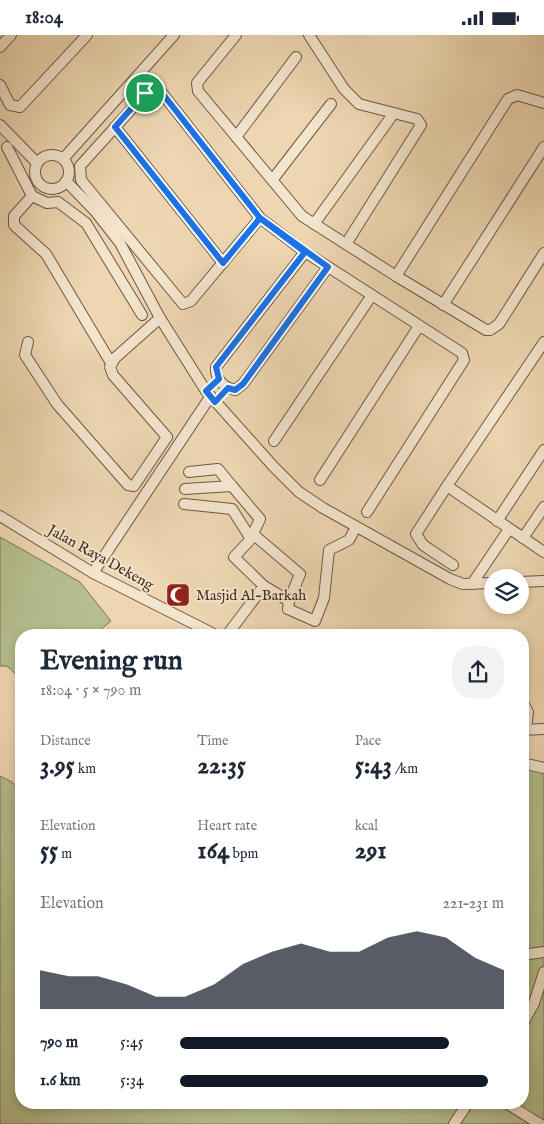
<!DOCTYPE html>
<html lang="en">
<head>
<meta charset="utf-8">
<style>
	body { margin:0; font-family:"IM FELL English",serif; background:#f2f2f3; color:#1f2937; height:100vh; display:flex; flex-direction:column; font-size:19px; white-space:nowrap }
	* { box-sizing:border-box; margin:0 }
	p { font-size:16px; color:#747a83 }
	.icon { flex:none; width:28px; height:28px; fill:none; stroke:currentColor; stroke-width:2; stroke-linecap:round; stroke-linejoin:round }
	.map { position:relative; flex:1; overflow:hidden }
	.drawer { position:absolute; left:15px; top:594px; width:514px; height:480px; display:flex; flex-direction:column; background:#fff; border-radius:20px; box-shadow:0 2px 8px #0003 }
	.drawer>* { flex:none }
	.fabs { position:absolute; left:484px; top:534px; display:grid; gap:10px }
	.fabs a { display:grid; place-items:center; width:45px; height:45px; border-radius:50%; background:#fff; box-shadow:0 2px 8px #0003; font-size:25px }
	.pin { position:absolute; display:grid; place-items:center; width:42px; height:42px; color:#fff; margin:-21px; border:2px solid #fff; border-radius:50%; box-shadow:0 1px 5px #0007 }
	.round { display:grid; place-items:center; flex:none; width:52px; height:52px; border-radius:20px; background:#f2f2f3 }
	.overview { display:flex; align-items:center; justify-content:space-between; height:85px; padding:0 25px }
	h1 { font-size:28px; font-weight:700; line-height:38px }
	.stats { display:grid; grid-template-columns:repeat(3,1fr); gap:8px; height:85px; padding:5px 25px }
	.stats div { display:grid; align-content:center }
	.stats b { font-size:25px; font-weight:700 }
	.stats small { font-size:14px; font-weight:400 }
	.stats p { font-size:14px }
	.chart { height:140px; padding:10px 25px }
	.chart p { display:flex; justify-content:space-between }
	.chart svg { width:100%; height:90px; margin-top:5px; fill:#111827; opacity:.7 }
	ul { padding:0 25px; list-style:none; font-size:16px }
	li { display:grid; grid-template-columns:80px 60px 1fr; align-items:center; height:38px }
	li i { height:12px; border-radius:6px; background:#111827 }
	.status { display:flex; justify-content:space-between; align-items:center; height:35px; padding:0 25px; background:#fff; direction:ltr }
	.status svg { height:14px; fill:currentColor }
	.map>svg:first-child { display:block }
	.green { fill:#b5be8e; stroke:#7c7658 }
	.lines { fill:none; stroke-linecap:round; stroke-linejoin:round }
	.street-casing { stroke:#6e5745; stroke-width:12 }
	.street { stroke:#f3e4cc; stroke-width:10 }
	.route-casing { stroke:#fff; stroke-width:10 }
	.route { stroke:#1a73e8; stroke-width:6 }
	.labels { text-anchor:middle; stroke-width:4; stroke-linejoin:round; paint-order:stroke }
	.street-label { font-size:15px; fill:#432d21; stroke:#f3e4cc }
	.poi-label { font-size:15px; fill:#432d21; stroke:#f3e4cc; text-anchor:start }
</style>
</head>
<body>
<div class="status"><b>18:04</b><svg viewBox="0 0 49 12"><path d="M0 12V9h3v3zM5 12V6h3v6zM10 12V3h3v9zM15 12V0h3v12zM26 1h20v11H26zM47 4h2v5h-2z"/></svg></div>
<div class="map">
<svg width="544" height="1089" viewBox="0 0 544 1089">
	<rect width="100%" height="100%" fill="#edd6b1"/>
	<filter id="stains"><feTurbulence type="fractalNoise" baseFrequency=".004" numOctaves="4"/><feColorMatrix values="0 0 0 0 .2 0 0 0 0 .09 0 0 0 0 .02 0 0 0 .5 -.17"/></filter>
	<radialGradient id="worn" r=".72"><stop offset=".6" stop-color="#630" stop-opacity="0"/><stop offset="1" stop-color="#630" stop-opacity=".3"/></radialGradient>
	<g class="green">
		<path d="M0,502L80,547L111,586L94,600H21V644L7,631H0Z"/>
		<path d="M544,731V1089H0V741L12,747L21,758V1068H522L523,732Z"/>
	</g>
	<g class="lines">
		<defs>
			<g id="street">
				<path d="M236,0L197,48L198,56L302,181L396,241"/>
				<path d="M309,0L344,54L359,69L417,84L421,90L346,209"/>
				<path d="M0,12L11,0"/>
				<path d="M0,50L10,70L20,72L87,0"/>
				<path d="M544,68L517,60L508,64L396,241L486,295H490L499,289L544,218"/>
				<path d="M0,90L37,128"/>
				<path d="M115,92L223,228"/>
				<path d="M236,102L296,22"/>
				<path d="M7,112L32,161L47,168L58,167L86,188L142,280"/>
				<circle cx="52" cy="137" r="17"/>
				<path d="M63,124L174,0"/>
				<path d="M273,144L331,69"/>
				<path d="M66,146L95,176L120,208L160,283L206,356L273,431L299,457L323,473L450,544L463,549L492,548"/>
				<path d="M32,161L14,181V190L46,219L111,328"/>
				<path d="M260,183L191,266L183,269L81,145L80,131L145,59L157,55L162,58L260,183L305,217L462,318L464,325L367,477"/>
				<path d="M314,189L394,78"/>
				<path d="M305,217L216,332C215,345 224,352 235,355L243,349L328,232"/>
				<path d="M443,270L544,112"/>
				<path d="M28,307L25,320L57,369L128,450L134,451L167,402L113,340L110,332L115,323L160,283"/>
				<path d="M544,307L447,451L544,517"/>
				<path d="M274,406L372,260"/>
				<path d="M189,437L218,434L232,451"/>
				<path d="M320,445L419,291"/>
				<path d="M447,451L416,499L423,510L453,530"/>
				<path d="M185,454L232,451L260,484L251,503"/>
				<path d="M184,469L232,474L251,504L234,522L264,551L227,600"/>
				<path d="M0,481L93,538L216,600"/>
				<path d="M497,486L544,415"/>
				<path d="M253,499L300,539L289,566L264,551"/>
				<path d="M523,503L544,472"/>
				<path d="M93,538L210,362"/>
				<path d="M520,547L544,546"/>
				<path d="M472,549L509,494"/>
				<path d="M289,566L288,574L315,586L324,563L329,515L349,505L356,492"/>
				<path d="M522,666L528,677L526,695"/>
				<path d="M522,695L544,694"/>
				<path d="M522,728L544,733"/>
				<path d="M522,920L544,917"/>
				<path d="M522,990L534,968L544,937"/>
				<path d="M506,1068L540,1089"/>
				<path d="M454,1089L468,1068"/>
			</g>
		</defs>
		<use href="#street" class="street-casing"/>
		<use href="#street" class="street"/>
	</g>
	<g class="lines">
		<defs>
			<path id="route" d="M145,58L156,55L162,58L260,183L305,217L216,332L219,344L206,356L215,367L228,353L235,355L243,349L328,232L260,183L223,228L115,92L145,58"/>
		</defs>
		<use href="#route" class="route-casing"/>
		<use href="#route" class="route"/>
	</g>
	<defs>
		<symbol id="mosque-square" viewBox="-11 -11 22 22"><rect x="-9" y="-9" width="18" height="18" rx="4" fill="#8f2418" stroke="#f3e4cc"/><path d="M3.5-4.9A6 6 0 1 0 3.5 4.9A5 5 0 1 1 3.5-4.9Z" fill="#fff"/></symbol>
	</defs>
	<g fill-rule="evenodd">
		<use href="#mosque-square" x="164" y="546" width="28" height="28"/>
	</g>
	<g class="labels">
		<g class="street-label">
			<text transform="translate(101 522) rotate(29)" y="5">Jalan Raya Dekeng</text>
		</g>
		<g class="poi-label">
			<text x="196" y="565">Masjid Al-Barkah</text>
		</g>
	</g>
	<rect width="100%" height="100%" filter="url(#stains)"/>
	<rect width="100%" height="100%" fill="url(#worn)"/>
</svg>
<div class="fabs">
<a><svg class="icon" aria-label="layers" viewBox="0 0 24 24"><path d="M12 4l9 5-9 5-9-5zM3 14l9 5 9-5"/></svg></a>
</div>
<div class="pin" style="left:145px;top:58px;background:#1e9e55"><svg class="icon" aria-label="arrive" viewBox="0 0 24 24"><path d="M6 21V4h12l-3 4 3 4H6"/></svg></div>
<section class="drawer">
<div class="overview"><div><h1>Evening run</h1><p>18:04 · 5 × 790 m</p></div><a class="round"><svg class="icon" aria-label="share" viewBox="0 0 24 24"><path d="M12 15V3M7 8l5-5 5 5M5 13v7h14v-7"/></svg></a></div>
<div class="stats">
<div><p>Distance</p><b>3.95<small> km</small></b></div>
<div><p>Time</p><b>22:35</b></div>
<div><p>Pace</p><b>5:43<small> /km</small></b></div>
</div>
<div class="stats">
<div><p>Elevation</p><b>55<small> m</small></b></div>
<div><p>Heart rate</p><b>164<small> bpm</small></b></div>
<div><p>kcal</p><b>291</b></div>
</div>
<div class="chart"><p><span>Elevation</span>221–231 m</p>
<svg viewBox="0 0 160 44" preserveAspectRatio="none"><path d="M0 44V25L10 28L20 28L30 32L40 38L50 38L60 32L70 22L80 16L90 12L100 16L110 16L120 9L130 6L140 9L150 19L160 25V44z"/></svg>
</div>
<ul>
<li><b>790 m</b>5:45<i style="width:83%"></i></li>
<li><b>1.6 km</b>5:34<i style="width:95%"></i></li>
</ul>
</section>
</div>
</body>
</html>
